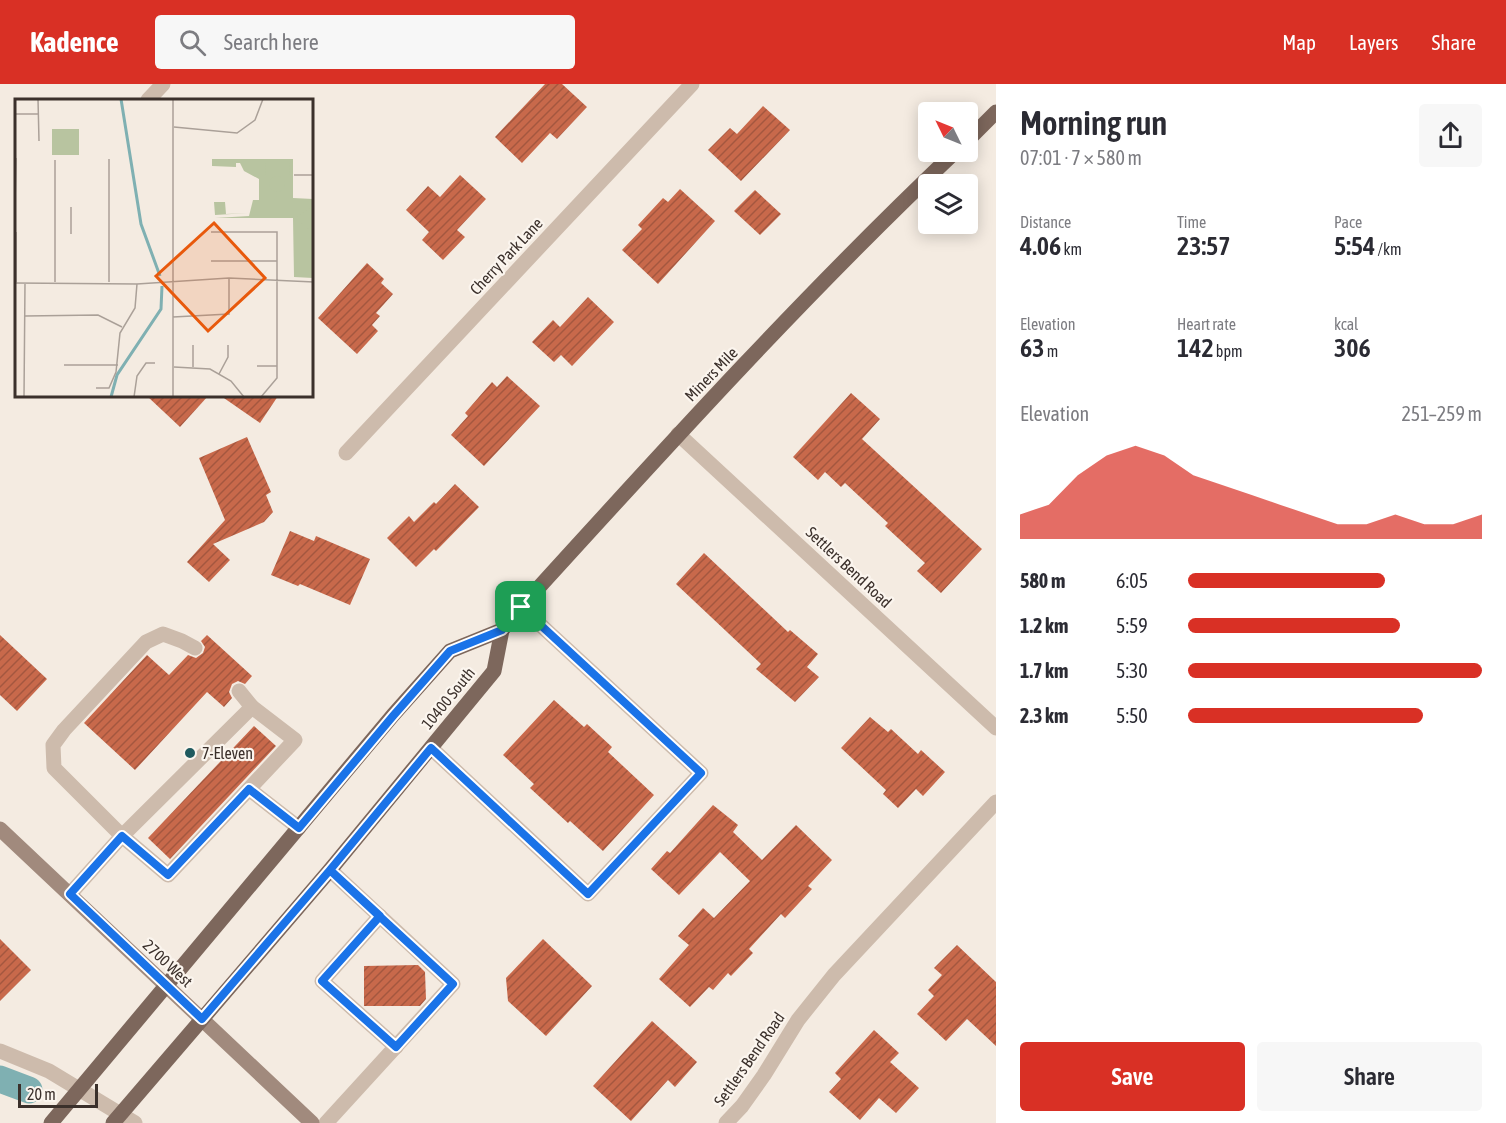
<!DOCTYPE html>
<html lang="en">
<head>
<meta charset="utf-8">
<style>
	body { margin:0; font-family:"Asap Condensed",sans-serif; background:#f7f7f7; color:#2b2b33; height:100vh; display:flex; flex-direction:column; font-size:22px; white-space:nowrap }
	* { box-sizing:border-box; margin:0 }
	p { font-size:20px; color:#7c7c81 }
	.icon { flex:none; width:33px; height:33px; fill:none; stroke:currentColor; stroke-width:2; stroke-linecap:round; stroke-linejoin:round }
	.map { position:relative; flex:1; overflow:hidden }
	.details { display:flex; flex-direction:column; background:#fff; width:510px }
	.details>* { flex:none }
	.needle { width:39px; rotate:313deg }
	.fabs { position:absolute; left:918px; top:18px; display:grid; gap:12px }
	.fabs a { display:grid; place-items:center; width:60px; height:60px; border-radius:6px; background:#fff; box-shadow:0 3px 15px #0003; font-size:30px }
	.scale { position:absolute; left:18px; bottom:15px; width:80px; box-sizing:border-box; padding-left:6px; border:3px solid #3b302b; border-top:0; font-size:16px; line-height:21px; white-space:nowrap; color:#3b302b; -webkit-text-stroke:4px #fbf5ee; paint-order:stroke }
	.pin { position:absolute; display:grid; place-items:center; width:51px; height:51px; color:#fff; margin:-26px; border-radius:12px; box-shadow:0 3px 9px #0006 }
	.round { display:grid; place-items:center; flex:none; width:63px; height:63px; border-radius:6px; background:#f7f7f7 }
	.head { display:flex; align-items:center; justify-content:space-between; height:102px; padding:0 24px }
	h1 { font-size:33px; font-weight:600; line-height:45px }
	.figures { display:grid; grid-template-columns:repeat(3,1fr); gap:9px; height:102px; padding:6px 24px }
	.figures div { display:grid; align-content:center }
	.figures b { font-size:26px; font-weight:600 }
	.figures small { font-size:16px; font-weight:400 }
	.figures p { font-size:16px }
	.chart { height:168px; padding:12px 24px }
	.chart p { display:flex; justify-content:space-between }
	.chart svg { width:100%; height:108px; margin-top:6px; fill:#d93025; opacity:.7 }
	.cta { display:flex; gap:12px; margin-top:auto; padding:12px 24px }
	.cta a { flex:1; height:69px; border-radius:6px; background:#d93025; color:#fff; font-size:24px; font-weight:600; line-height:69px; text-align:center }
	.cta a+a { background:#f7f7f7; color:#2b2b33 }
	ul { padding:0 24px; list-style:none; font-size:20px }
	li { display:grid; grid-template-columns:96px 72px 1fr; align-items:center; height:45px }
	li i { height:15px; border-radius:8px; background:#d93025 }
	header { display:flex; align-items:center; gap:36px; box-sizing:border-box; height:84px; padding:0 30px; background:#d93025; color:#fff }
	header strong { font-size:28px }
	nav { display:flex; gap:33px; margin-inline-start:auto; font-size:21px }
	.search { width:420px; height:54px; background:#f7f7f7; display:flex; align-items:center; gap:15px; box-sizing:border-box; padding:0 21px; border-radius:6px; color:#7c7c81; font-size:22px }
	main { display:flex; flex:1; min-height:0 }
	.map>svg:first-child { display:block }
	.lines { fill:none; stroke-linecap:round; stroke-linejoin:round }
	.canal { stroke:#7fb0b2; stroke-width:27 }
	.building { fill:url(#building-hatch) }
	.service { stroke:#cdbbac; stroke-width:15 }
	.minor { stroke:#cdbbac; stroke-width:15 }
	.secondary { stroke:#a18a7d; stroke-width:15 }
	.primary { stroke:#7d675c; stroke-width:15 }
	.route-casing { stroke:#fff; stroke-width:12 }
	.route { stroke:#1a73e8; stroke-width:8 }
	.poi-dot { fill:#1f5a5e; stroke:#fbf5ee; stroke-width:2 }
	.labels { text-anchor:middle; stroke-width:4.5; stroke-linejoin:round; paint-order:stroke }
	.street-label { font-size:16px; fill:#3b302b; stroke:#fbf5ee }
	.poi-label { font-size:16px; fill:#3b302b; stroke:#fbf5ee; text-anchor:start }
	.inset-river { fill:none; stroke:#7fb0b2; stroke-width:3 }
	.inset-road { fill:none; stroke:#aaa098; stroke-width:1.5 }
	.view { fill:#e8590c; fill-opacity:0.15; stroke:#e8590c; stroke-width:3 }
	.inset-edge { fill:none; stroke:#3b302b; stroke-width:3 }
</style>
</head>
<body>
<header>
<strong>Kadence</strong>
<div class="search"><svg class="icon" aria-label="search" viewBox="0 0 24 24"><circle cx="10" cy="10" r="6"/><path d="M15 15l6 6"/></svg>Search here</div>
<nav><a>Map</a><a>Layers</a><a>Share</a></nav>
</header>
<main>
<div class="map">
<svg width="996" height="1039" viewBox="0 0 996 1039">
	<defs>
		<pattern id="building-hatch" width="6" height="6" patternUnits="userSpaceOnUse" patternTransform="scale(1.5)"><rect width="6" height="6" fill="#c8694b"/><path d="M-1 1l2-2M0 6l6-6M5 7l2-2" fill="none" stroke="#a4573f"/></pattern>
	</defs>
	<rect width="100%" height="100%" fill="#f4ebe1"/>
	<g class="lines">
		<path class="canal" d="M0,995L29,1006"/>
	</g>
	<g class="building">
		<path d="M545,0H562L587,23L557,55L550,49L522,79L495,53Z"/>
		<path d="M763,22L790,46L741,97L708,66L730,44L737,50Z"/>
		<path d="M460,91L486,115L457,146L465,153L443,176L422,156L429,148L406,126L428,102L440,113Z"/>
		<path d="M680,105L715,137L658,200L622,166L642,145L638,141L663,114L668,118Z"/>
		<path d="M755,106L781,130L760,151L734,127Z"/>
		<path d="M367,179L384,195L381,199L393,210L376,229L380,232L372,241L378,247L357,270L318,234Z"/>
		<path d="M588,213L614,238L572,282L561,271L554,278L532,258L553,236L560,243Z"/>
		<path d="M507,292L540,322L484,382L451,351L468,332L465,329L492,298L497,303Z"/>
		<path d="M851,309L880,335L862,355L982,465L941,509L917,487L925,479L885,442L888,439L845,399L841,403L825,388L818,396L793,373Z"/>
		<path d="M147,312H208L180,343Z"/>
		<path d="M221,312H278L260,339Z"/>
		<path d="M247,353L271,408L266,411L273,428L264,438L213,460L230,476L209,498L187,478L225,436L199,374Z"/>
		<path d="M455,400L479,423L436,467L434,465L416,483L387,454L409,432L414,438L434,418L436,420Z"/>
		<path d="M290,447L314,457L316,452L370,475L350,521L300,500L298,502L271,491Z"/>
		<path d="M704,469L788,548L790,546L818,570L807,583L819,593L795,618L756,585L761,580L676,500Z"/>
		<path d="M0,551L47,595L17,627L0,611Z"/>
		<path d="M207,551L252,592L245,600L238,597L232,600L229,608L232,614L224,623L207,608L135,686L84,639L147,571L169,591L188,571L196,574L203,569L205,563L201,557Z"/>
		<path d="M554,616L584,643L587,640L612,663L608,668L654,711L603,767L570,737L568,739L530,704L534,700L503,671Z"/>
		<path d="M870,633L888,648L891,645L918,670L921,666L945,688L923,712L916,705L898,724L883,710L886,706L841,664Z"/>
		<path d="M254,642L276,662L170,775L148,754Z"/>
		<path d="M713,721L738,741L733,748L762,776L796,741L832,776L808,802L812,805L785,834L781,830L749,865L753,869L731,892L728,889L713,906L709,903L690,923L659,895L689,861L678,852L703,824L714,834L750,797L720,768L679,811L651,785L667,767L670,769Z"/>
		<path d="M0,855L31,886L0,917Z"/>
		<path d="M543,855L592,902L546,952L508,917L506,894Z"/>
		<path d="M957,861L996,898V962L967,935L946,957L917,930L934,912L928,906L942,891L934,884Z"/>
		<path d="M418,881L425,888L426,915L420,922H364V882Z"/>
		<path d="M652,937L697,978L675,1003L668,996L631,1037L593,1002Z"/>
		<path d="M874,946L899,969L890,978L919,1004L896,1029L879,1014L860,1036L829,1008L841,995L835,989Z"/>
	</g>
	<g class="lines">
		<g class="service">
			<path d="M239,607L252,623"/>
			<path d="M431,664L588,810L701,689L521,523"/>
			<path d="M249,705L299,744"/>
			<path d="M70,810L122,752L252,623L295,656L168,791L122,752L54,684L53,661L64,646L146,558L163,550L182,557L195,564"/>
			<path d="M380,832L322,897L396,963"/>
			<path d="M0,967L49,987L135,1039"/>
			<path d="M326,1039L453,900L330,786"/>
		</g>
		<g class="minor">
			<path d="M148,16L163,0"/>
			<path d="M678,350L996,644"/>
			<path d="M346,369L692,0"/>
			<path d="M726,1039L742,1022L764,991L798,936L834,891L996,718"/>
		</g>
		<path class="secondary" d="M0,745L312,1039"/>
		<g class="primary">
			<path d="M968,56L996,28"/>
			<path d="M51,1039L393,631L450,567L502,546"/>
			<path d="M113,1039L330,786L494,587L502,546L521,523C662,368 803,212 955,68"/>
		</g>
	</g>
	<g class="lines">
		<defs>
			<path id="route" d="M521,523L502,546L450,567L393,632L299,744L249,705L168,791L122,752L70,810L202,935L330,786C370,824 412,862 453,900L396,963L322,897L380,832L330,786L431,664L588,810L701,689L521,523"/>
		</defs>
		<use href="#route" class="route-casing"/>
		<use href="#route" class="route"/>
	</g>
	<circle class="poi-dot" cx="190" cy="669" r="6"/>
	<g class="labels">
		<g class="street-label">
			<text transform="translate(506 172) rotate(-47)" y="6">Cherry Park Lane</text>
			<text transform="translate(711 290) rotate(-46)" y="6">Miners Mile</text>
			<text transform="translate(849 483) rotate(43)" y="6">Settlers Bend Road</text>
			<text transform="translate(448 614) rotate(-51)" y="6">10400 South</text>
			<text transform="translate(168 879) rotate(43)" y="6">2700 West</text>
			<text transform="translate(749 975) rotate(-55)" y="6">Settlers Bend Road</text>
		</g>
		<g class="poi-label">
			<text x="202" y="675">7-Eleven</text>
		</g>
	</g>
	<g transform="translate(15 15)">
		<rect width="298" height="298" fill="#f4ebe1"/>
		<path d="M37,30H64V56H37ZM197,60H278V99L298,100V179L279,178L278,119H200L234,117L238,101H244V80L229,72L225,64H221V68L197,67ZM199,103H210L211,115L233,114L200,116Z" fill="#b8c4a0"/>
		<path d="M251,64H274L275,76H250ZM254 85a8 8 0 1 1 16 0a8 8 0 1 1-16 0ZM267,94H275V114H254V104ZM298,107H299L298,134L280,119Z" fill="#b8c4a0"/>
		<path class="inset-river" d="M106,0L126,125L145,177M96,298L102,276L146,210L147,187"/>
		<path class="inset-road" d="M23,0L24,42M158,0V298M0,15H23M159,28L222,34L240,21L248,0M40,61V183M279,76H299M0,106L1,59M1,133V183M196,133H262V279L246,298M56,135V108M196,162H262M94,183V60M0,184L122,185L214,179L299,183M10,217L83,216L107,228M158,218L214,215V179M178,246V268M49,266H103M242,267H262M159,268L195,270L216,282L229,298M204,275L213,258V246M81,289H94L101,273L105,234L120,209L122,185M9,298L10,184M119,298L122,277L131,264H140"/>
		<path class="view" d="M199,124L250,179L193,232L141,177Z"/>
		<rect width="298" height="298" class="inset-edge"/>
	</g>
</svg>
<div class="fabs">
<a><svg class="needle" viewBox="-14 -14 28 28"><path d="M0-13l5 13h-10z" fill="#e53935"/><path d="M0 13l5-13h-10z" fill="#7c7c81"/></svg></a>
<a><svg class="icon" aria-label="layers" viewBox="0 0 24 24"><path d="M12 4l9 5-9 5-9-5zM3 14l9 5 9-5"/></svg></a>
</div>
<div class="scale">20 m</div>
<div class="pin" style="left:521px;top:523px;background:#1e9e55"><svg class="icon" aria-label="arrive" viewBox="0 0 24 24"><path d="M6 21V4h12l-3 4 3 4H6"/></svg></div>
</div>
<section class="details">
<div class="head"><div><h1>Morning run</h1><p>07:01 · 7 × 580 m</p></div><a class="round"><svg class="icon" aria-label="share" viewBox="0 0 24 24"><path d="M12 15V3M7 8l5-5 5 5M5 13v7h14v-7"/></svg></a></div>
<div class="figures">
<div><p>Distance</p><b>4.06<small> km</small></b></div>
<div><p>Time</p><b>23:57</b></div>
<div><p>Pace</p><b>5:54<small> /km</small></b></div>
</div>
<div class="figures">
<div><p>Elevation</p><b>63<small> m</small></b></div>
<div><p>Heart rate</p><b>142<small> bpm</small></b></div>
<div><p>kcal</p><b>306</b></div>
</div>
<div class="chart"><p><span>Elevation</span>251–259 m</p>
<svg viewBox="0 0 160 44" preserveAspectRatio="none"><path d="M0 44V34L10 30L20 18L30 10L40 6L50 10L60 18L70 22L80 26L90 30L100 34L110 38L120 38L130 34L140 38L150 38L160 34V44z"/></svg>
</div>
<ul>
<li><b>580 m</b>6:05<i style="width:67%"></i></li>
<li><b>1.2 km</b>5:59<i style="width:72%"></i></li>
<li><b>1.7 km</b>5:30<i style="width:100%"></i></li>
<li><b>2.3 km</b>5:50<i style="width:80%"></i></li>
</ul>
<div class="cta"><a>Save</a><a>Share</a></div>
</section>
</main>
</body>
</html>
